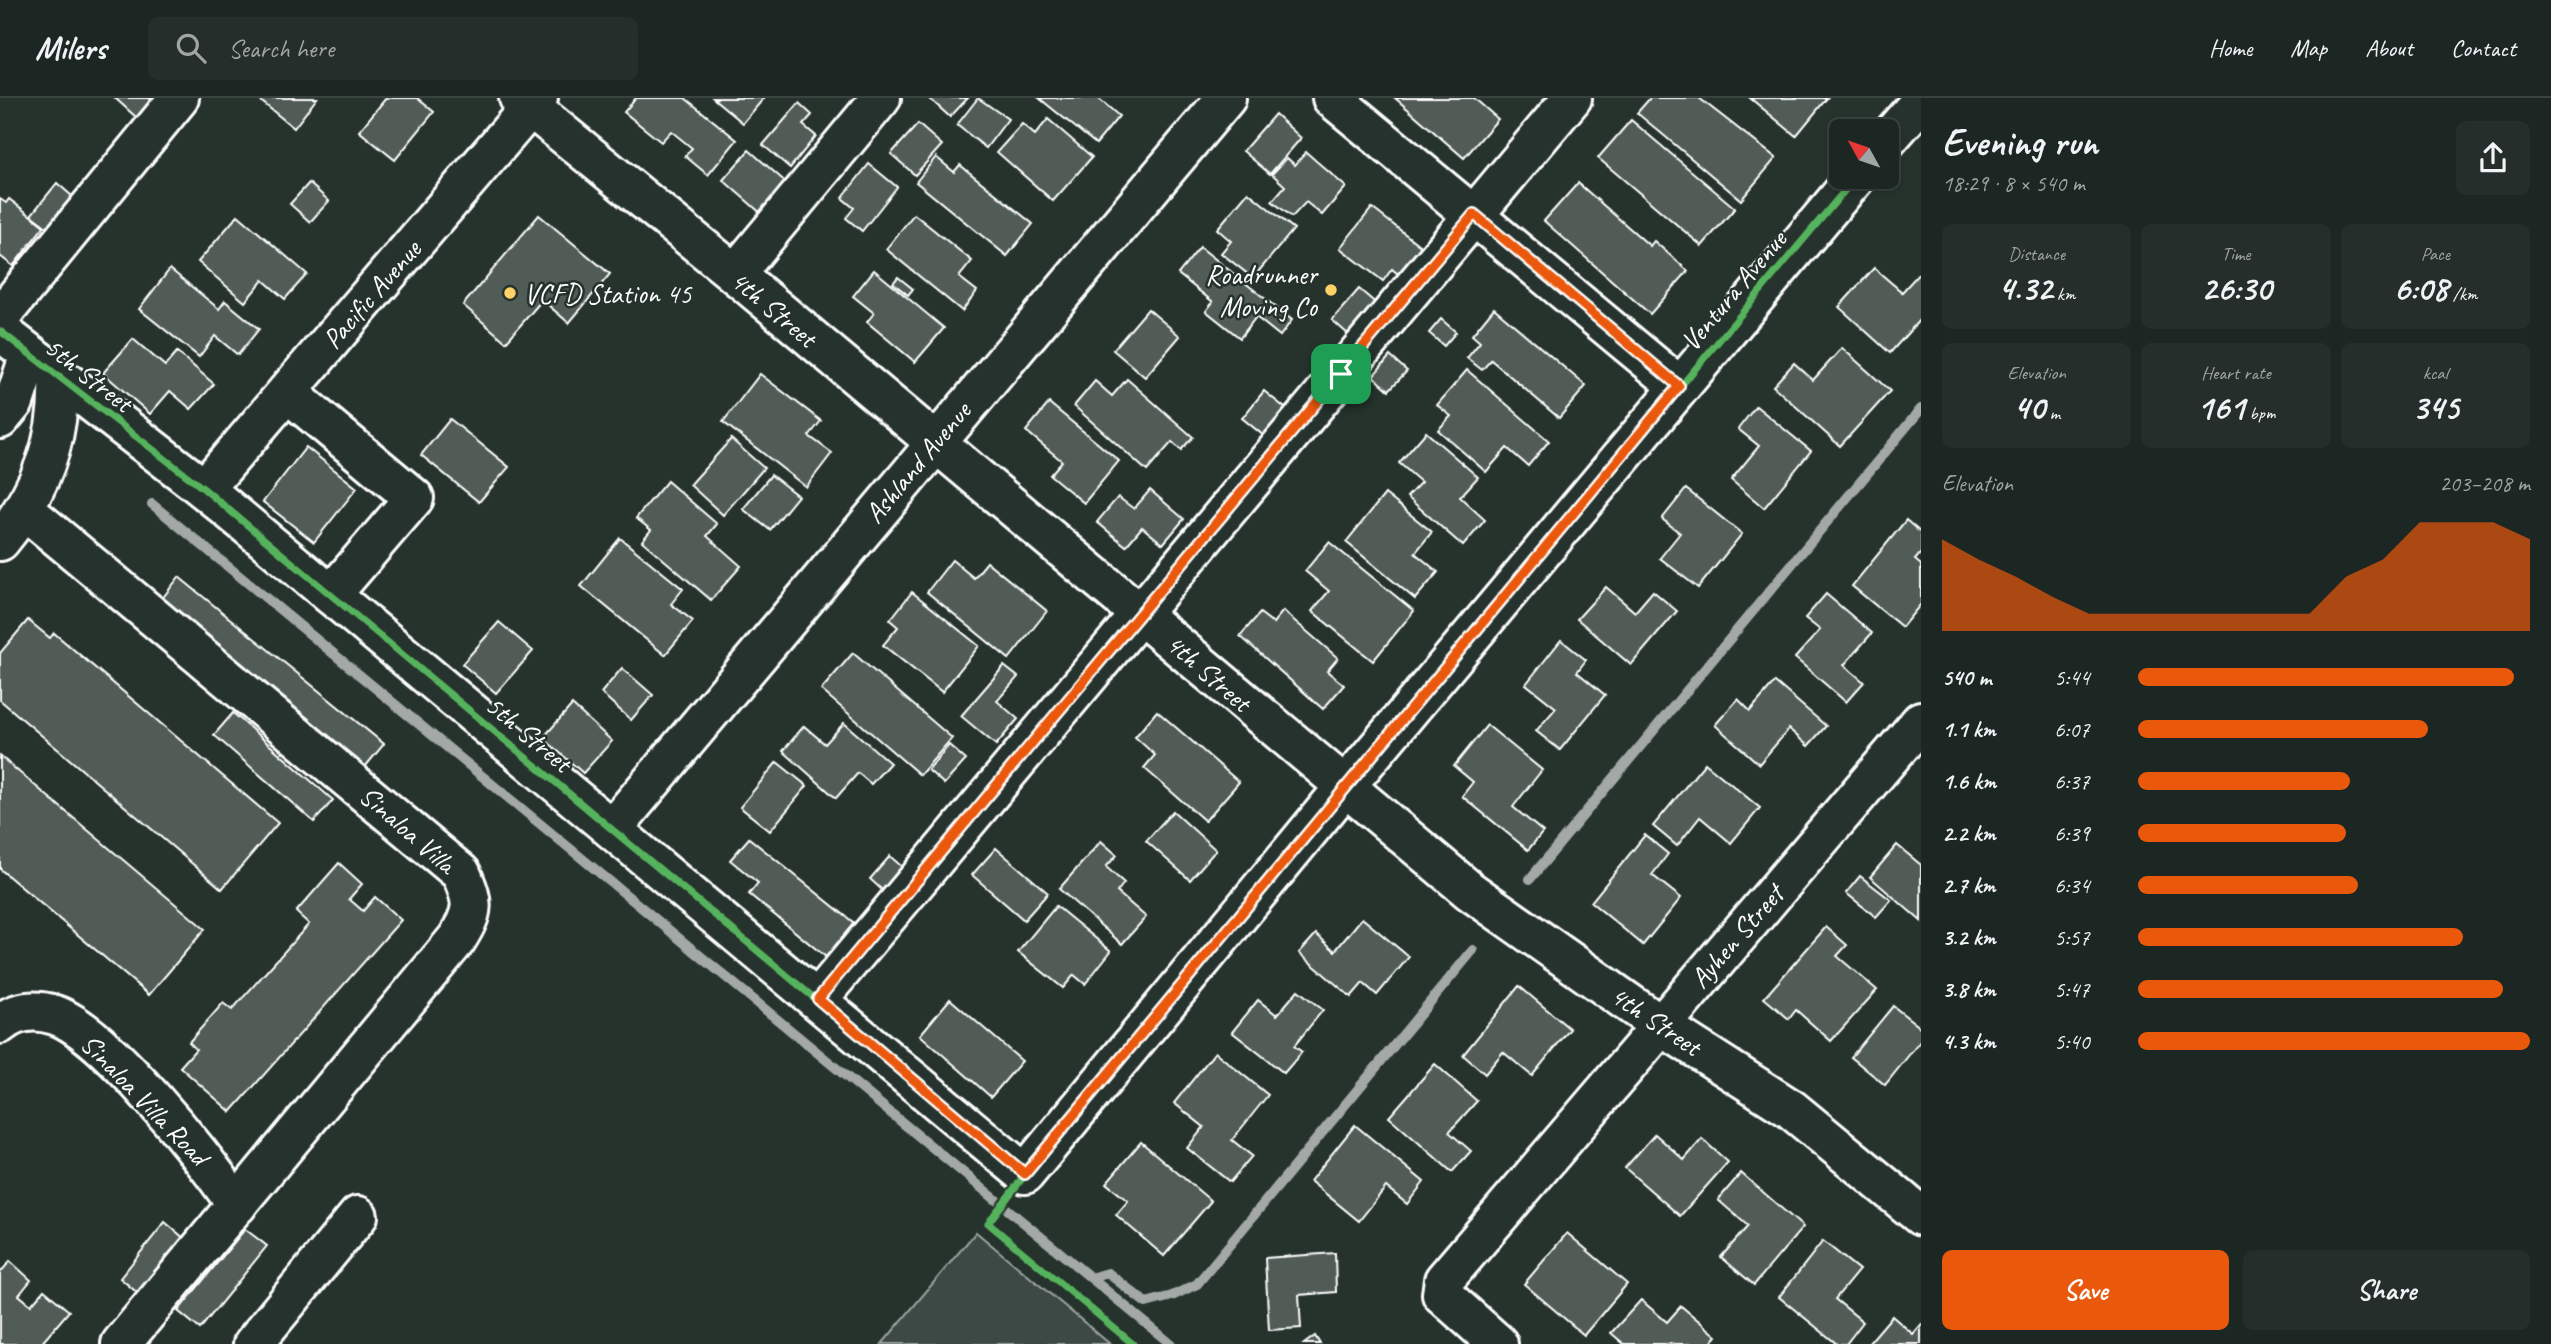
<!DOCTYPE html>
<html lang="en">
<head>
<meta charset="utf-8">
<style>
	body { margin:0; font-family:Caveat,sans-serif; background:#252e2a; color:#f1f3f6; height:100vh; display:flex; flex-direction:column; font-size:26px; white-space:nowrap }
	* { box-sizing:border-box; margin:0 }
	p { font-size:23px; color:#a0a5a5 }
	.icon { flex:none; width:38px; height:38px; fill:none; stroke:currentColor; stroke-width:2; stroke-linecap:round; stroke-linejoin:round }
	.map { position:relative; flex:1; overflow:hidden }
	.sheet { display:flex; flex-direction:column; background:#1c2622; width:630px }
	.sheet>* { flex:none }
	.needle { width:46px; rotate:310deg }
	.fabs { position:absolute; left:1829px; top:21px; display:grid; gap:14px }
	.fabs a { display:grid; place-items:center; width:70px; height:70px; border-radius:10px; background:#1c2622; box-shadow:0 4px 10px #0003,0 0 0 2px #3a4340; font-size:35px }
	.pin { position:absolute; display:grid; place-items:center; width:60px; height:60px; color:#fff; margin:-30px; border-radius:14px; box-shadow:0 4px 10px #0006 }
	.round { display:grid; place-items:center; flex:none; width:74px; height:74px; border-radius:10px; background:#252e2a }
	.headline { display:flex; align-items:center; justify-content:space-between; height:119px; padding:0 21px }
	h1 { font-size:38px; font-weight:600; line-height:52px }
	.figures { display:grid; grid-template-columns:repeat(3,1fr); gap:10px; height:119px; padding:7px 21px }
	.figures div { display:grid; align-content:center; border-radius:10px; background:#252e2a; text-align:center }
	.figures b { font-size:35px; font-weight:600 }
	.figures small { font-size:19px; font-weight:400 }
	.figures p { font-size:19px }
	.chart { height:196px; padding:14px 21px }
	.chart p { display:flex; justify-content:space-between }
	.chart svg { width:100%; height:126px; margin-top:7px; fill:#ea580c; opacity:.7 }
	.cta { display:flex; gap:14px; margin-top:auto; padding:14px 21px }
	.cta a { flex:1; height:80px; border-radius:10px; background:#ea580c; color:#fff; font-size:28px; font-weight:600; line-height:80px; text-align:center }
	.cta a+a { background:#252e2a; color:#f1f3f6 }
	ul { padding:0 21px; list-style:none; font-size:23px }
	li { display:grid; grid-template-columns:112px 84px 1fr; align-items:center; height:52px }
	li i { height:18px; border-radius:9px; background:#ea580c }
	header { display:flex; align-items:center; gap:42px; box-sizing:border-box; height:98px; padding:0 35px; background:#1c2622; border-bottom:2px solid #3a4340 }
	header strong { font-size:33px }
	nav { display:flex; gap:38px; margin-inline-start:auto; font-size:24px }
	.search { width:490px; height:63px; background:#252e2a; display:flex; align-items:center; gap:18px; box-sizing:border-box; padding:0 24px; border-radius:10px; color:#a0a5a5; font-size:26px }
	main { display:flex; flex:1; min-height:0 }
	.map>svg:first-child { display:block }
	.green { fill:#3e4944; stroke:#9ea4a2; stroke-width:2 }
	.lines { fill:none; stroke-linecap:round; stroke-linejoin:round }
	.stream { stroke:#a4a9a7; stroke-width:10 }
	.building { fill:#515c57; stroke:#fff; stroke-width:2 }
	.minor-casing { stroke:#fff; stroke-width:44 }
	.minor { stroke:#26332d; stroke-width:38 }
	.cycleway-casing { stroke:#26332d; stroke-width:11 }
	.cycleway { stroke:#56b35d; stroke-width:7 }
	.route-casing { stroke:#fff; stroke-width:14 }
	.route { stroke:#ea580c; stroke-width:9 }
	.poi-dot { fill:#ffd166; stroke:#26332d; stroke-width:2.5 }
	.labels { text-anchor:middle; stroke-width:5; stroke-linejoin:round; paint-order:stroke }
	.poi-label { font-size:28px; fill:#fff; stroke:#26332d; text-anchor:end }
	.street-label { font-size:28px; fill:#fff; stroke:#26332d }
</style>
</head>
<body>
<header>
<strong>Milers</strong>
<div class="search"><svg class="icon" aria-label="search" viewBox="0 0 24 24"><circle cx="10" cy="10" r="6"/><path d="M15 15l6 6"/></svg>Search here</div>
<nav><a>Home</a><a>Map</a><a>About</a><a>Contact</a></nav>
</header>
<main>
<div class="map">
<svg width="1921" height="1246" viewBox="0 0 1921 1246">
	<rect width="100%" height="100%" fill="#26332d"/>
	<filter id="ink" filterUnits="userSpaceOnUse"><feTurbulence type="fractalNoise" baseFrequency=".0143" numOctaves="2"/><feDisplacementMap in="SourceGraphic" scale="14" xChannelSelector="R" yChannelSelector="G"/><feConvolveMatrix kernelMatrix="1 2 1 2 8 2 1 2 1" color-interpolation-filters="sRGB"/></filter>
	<g filter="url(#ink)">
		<path class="green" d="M976,1134L1110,1246H882Z"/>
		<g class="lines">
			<g class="stream">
				<path d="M152,406L1171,1246"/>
				<path d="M1530,781L1921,311"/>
				<path d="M1091,1180L1108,1175L1146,1205L1172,1198L1197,1186L1473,852"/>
			</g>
		</g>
		<g class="building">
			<path d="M115,0H154L137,20Z"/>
			<path d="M257,0H317L294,30Z"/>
			<path d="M386,0H417L434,14L395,62L359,33Z"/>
			<path d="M636,0H685L737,42L708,77L685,58L692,50L671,33L661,44L624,14Z"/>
			<path d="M713,0H764L743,25Z"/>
			<path d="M929,0H968L950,19Z"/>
			<path d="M978,0L1008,21L986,50L957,27Z"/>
			<path d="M1039,0H1098L1119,18L1096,46Z"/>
			<path d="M1395,0H1474L1498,21L1464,60Z"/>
			<path d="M1650,0H1699L1776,60L1741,102L1637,15Z"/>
			<path d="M1750,0H1827L1796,38Z"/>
			<path d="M799,5L812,17L803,27L816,38L790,70L763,47Z"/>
			<path d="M1275,16L1301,40L1270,76L1243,53Z"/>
			<path d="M1048,21L1092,59L1053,103L997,54L1022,26L1035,37Z"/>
			<path d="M1631,22L1735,110L1702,148L1598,60Z"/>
			<path d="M918,26L942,47L915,77L891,56Z"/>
			<path d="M749,52L789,87L763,117L723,82Z"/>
			<path d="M1306,54L1346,89L1322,117L1306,104L1292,119L1272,103L1285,88L1272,76L1287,60L1295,67Z"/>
			<path d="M936,59L954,74L960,67L1033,126L1007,158L916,84Z"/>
			<path d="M869,66L897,89L862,133L846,120L854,110L842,100Z"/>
			<path d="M57,85L80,105L56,136L31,117Z"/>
			<path d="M309,85L329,103L310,124L290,106Z"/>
			<path d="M1578,85L1650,148L1654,143L1688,173L1650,216L1544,123Z"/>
			<path d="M1248,94L1294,131L1253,180L1221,155L1231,143L1217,131Z"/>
			<path d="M0,101L6,105L9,101L44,128L13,168L0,158Z"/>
			<path d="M1372,110L1433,158L1410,186L1392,171L1383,183L1340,150Z"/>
			<path d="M914,116L972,163L959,179L977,193L962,213L886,151Z"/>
			<path d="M238,117L307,176L285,201L263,182L245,204L198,164Z"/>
			<path d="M539,117L610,176L569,225L542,202L506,244L463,207Z"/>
			<path d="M1200,149L1292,222L1280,238L1256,219L1240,240L1206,213L1213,204L1178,176Z"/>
			<path d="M1874,170L1902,194L1921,173V220L1890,255L1839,209Z"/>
			<path d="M170,171L219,211L225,203L259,231L238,257L215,238L199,259L139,211Z"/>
			<path d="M874,172L944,230L915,264L867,224L874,215L853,198Z"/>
			<path d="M898,179L913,191L908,197L893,185Z"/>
			<path d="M1359,191L1385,213L1357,244L1332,222Z"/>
			<path d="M1494,210L1586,288L1559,320L1491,262L1482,272L1467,260L1480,244L1472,237Z"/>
			<path d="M1148,211L1180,238L1145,279L1113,252Z"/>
			<path d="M1441,221L1456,234L1444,248L1429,235Z"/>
			<path d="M133,241L165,268L177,254L214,286L191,311L170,293L150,316L103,275Z"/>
			<path d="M1842,250L1890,293L1840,348L1773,288L1794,265L1813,282Z"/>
			<path d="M1390,258L1407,273L1389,292L1373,278Z"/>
			<path d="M1467,272L1549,343L1528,368L1507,350L1486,374L1438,332L1451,318L1437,307Z"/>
			<path d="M760,276L821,323L809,338L832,355L806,389L723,324Z"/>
			<path d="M1127,281L1193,339L1181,352L1172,344L1147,373L1074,308L1095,283L1112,298Z"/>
			<path d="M1264,293L1291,315L1269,342L1242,320Z"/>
			<path d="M1049,305L1119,363L1084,405L1050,377L1062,363L1026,333Z"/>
			<path d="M1756,308L1811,353L1764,410L1731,382L1759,348L1738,331Z"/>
			<path d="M450,321L509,369L479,404L421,357Z"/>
			<path d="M1426,334L1478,379L1460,399L1485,422L1463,448L1407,399L1421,384L1399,365Z"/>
			<path d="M731,341L764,370L723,417L690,387Z"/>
			<path d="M306,349L357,390L314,444L263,404Z"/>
			<path d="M771,377L798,398L770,432L743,411Z"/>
			<path d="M667,383L717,426L707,438L741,468L711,502L642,443L651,432L636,420Z"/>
			<path d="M1686,391L1742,436L1698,490L1660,460L1680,435L1662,421Z"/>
			<path d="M1150,392L1184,421L1163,446L1142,429L1126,448L1097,424L1118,399L1134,411Z"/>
			<path d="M1385,396L1432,434L1415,455L1438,474L1415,501L1346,444Z"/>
			<path d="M1906,422L1921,435V455L1915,462L1921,467V506L1902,529L1852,488Z"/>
			<path d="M620,440L683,491L671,506L693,523L665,557L581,488Z"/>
			<path d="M1329,444L1414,513L1373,563L1312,513L1329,493L1305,473Z"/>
			<path d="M952,462L974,480L987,464L1047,513L1009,561L927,494Z"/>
			<path d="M179,479L384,646L365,669L161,502Z"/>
			<path d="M1606,489L1635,514L1653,493L1677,513L1631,567L1577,521Z"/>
			<path d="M912,494L979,548L942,594L883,547L898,529L890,522Z"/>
			<path d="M1826,496L1872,535L1844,567L1864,584L1846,604L1795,560L1820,532L1805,520Z"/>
			<path d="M1283,513L1338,560L1327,573L1344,587L1323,611L1240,538L1260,515L1273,525Z"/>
			<path d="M28,522L50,540L54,535L278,725L222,791L0,602V555Z"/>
			<path d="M499,524L533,553L496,595L462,566Z"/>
			<path d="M1561,542L1586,562L1577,574L1605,597L1560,652L1536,633L1556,610L1526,586Z"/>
			<path d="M853,555L952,640L920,677L821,592Z"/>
			<path d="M1004,568L1018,579L997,603L1018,621L996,647L961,618Z"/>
			<path d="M622,570L653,597L631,622L601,595Z"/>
			<path d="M1775,584L1826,628L1808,648L1789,631L1759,666L1715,627L1738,601L1750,613Z"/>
			<path d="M572,607L612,643L583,675L543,640Z"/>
			<path d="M1157,613L1239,684L1205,723L1144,670L1155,657L1135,639Z"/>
			<path d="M233,615L333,702L314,724L214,637Z"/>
			<path d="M844,625L890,665L871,686L858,675L836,700L783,653L804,628L825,646Z"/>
			<path d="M1487,627L1542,672L1513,709L1543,734L1528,752L1462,698L1473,684L1454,668Z"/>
			<path d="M949,647L966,662L944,686L928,672Z"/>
			<path d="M0,658L205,831L149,897L0,771Z"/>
			<path d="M777,664L807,688L770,733L740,709Z"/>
			<path d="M1705,665L1760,710L1731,745L1700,719L1677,748L1653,728Z"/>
			<path d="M1173,713L1216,752L1190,782L1146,743Z"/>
			<path d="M1645,737L1668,756L1652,777L1681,800L1643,847L1591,804Z"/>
			<path d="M749,740L854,825L826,859L749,796L758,785L730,762Z"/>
			<path d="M1101,743L1117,757L1106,769L1124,785L1117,794L1146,819L1122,846L1059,791Z"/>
			<path d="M1897,747L1921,767V823L1870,779Z"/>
			<path d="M996,750L1048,795L1024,822L972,777Z"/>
			<path d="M890,758L912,778L892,801L870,781Z"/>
			<path d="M339,765L362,786L349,801L363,813L375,799L401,822L231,1014L180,969L196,951L189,944L223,905L232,912L309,826L296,814Z"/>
			<path d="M1860,778L1891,802L1876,819L1846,795Z"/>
			<path d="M1056,808L1111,853L1085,886L1074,877L1063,890L1018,854Z"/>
			<path d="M1362,820L1409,859L1377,897L1363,885L1351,899L1299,855L1316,836L1335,853Z"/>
			<path d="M1826,829L1847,847L1837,858L1877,892L1831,943L1796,912L1789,921L1764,900Z"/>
			<path d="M1519,888L1570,931L1532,978L1503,954L1485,976L1463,957Z"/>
			<path d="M1298,892L1323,912L1294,948L1302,954L1284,975L1232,934L1258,902L1277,917Z"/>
			<path d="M950,901L1022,963L991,999L920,937Z"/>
			<path d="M1893,908L1921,930V942L1885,987L1851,959Z"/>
			<path d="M1215,954L1268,997L1232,1042L1252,1058L1230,1084L1187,1050L1204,1029L1174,1005Z"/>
			<path d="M1435,966L1477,1003L1449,1034L1471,1053L1452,1074L1389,1019Z"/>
			<path d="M1355,1027L1424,1084L1407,1106L1386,1089L1359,1123L1310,1083Z"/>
			<path d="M1655,1036L1684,1062L1702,1041L1728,1064L1680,1118L1625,1070Z"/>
			<path d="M1141,1044L1211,1103L1164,1158L1116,1117L1128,1103L1106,1085Z"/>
			<path d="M1741,1075L1803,1129L1754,1187L1721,1159L1748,1128L1718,1102Z"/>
			<path d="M165,1124L186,1142L141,1198L120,1180Z"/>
			<path d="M245,1131L267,1148L200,1231L178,1213Z"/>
			<path d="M1567,1135L1627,1186L1584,1237L1524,1186Z"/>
			<path d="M1823,1143L1859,1172L1835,1201L1863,1224L1846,1246H1837L1779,1199Z"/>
			<path d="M1335,1155L1336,1194L1299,1197L1301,1230L1269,1232L1265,1160Z"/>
			<path d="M10,1163L31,1182L19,1197L31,1207L44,1192L69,1213L41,1246H0V1175Z"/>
			<path d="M1641,1202L1667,1224L1681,1208L1717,1238L1710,1246H1624L1611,1235Z"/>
			<path d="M1892,1218L1913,1236L1921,1227V1246H1868Z"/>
			<path d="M1315,1238L1320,1246H1304Z"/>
		</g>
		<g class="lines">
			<defs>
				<g id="minor">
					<path d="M519,0L735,176L1470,793L1660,927L1791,1011L1921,1118"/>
					<path d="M1332,0L1679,288"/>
					<path d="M1886,43L1921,3"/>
					<path d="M735,176L881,0"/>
					<path d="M0,219L179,0"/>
					<path d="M0,233L204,391L1025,1076L1344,690L1856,79"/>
					<path d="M287,294L414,400L331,497"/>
					<path d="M0,321L14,304L30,256"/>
					<path d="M204,391L538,0"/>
					<path d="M25,412L461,775C474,805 475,812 457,841L121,1246"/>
					<path d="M0,443C40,395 61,342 58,279"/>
					<path d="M612,731L1226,0"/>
					<path d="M818,901L1572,0"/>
					<path d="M0,926C16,912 36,911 55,917C106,934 205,1061 237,1107"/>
					<path d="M253,1246L358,1118"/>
					<path d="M1498,1246L1442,1196L1444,1182L1921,623"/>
				</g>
			</defs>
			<use href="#minor" class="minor-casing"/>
			<use href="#minor" class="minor"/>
			<defs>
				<g id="cycleway">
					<path d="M0,233L204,391L1025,1076"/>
					<path d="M1133,1246L988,1125L1037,1061L1344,690L1856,79"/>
				</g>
			</defs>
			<use href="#cycleway" class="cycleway-casing"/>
			<use href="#cycleway" class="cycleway"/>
		</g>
	</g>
	<g class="lines" filter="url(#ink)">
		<defs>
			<path id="route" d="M1474,116L1679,288L1025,1076L818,901Z"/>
		</defs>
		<use href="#route" class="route-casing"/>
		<use href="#route" class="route"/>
	</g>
	<g class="poi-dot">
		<circle cx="1331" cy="192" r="7"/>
		<circle cx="510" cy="195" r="7"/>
	</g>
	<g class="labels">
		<g class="poi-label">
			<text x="1317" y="186">Roadrunner<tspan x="1317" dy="32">Moving Co</tspan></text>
			<text x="524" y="205" text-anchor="start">VCFD Station 45</text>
		</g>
		<g class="street-label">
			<text transform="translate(1733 192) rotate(-50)" y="10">Ventura Avenue</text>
			<text transform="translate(371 196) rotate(-49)" y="10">Pacific Avenue</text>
			<text transform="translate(774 210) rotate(40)" y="10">4th Street</text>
			<text transform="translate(89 276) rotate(38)" y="10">5th Street</text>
			<text transform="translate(917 364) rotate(-50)" y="10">Ashland Avenue</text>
			<text transform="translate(1209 574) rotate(41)" y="10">4th Street</text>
			<text transform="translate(529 635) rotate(40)" y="10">5th Street</text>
			<text transform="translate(408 731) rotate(41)" y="10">Sinaloa Villa</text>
			<text transform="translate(1736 838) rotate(-49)" y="10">Ayhen Street</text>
			<text transform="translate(1656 922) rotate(34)" y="10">4th Street</text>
			<text transform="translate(145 1001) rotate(46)" y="10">Sinaloa Villa Road</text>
		</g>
	</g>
</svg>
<div class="fabs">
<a><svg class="needle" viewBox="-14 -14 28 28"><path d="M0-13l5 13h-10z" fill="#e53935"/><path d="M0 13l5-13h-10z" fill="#a0a5a5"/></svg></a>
</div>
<div class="pin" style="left:1341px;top:276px;background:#1e9e55"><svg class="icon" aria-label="arrive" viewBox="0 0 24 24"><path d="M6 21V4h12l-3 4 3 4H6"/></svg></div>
</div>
<section class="sheet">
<div class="headline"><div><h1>Evening run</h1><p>18:29 · 8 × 540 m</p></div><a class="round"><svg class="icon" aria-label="share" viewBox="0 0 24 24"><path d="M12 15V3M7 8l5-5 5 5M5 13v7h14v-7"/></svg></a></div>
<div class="figures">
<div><p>Distance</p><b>4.32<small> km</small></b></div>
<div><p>Time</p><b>26:30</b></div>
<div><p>Pace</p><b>6:08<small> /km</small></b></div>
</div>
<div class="figures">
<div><p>Elevation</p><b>40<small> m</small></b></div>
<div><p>Heart rate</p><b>161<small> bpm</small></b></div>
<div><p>kcal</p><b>345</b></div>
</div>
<div class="chart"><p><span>Elevation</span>203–208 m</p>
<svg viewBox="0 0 160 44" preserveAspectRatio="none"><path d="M0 44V12L10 19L20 25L30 32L40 38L50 38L60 38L70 38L80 38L90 38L100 38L110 25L120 19L130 6L140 6L150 6L160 12V44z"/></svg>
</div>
<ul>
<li><b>540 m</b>5:44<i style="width:96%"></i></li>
<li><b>1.1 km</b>6:07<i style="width:74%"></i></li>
<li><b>1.6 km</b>6:37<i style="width:54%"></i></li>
<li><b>2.2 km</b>6:39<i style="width:53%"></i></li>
<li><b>2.7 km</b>6:34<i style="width:56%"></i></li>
<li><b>3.2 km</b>5:57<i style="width:83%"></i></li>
<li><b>3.8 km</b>5:47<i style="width:93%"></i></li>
<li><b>4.3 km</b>5:40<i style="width:100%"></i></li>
</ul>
<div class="cta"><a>Save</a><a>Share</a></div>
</section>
</main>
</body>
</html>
